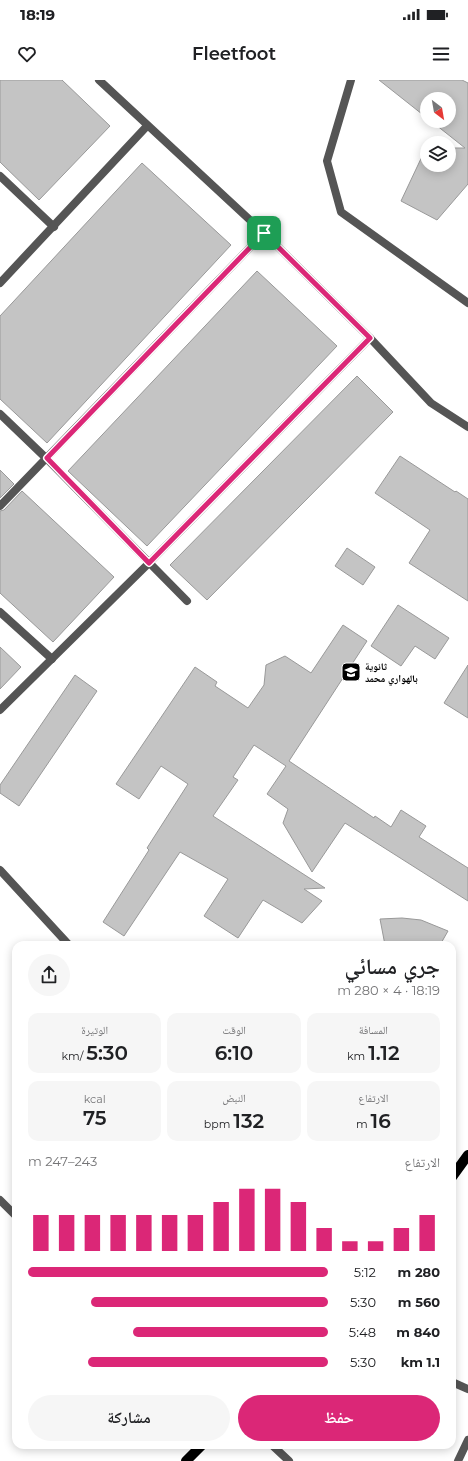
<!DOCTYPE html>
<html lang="ar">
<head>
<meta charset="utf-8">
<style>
	body { margin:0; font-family:Montserrat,"Noto Naskh Arabic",sans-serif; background:#f6f6f6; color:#202124; direction:rtl; height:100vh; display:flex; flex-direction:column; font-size:15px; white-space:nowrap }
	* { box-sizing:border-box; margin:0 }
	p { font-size:13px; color:#757577 }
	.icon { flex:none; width:22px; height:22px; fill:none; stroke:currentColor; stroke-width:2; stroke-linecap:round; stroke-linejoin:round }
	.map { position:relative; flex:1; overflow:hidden; direction:ltr }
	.panel { position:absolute; left:12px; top:861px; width:444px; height:508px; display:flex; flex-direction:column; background:#fff; border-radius:12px; box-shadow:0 2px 10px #0003; direction:rtl }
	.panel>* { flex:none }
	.needle { width:26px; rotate:149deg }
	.controls { position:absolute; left:420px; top:12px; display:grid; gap:8px }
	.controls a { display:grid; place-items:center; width:36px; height:36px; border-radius:50%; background:#fff; box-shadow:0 2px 10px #0003; font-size:20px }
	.pin { position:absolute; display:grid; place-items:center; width:34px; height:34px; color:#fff; margin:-17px; border-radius:8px; box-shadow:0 2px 6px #0006 }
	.round { display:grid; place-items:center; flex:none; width:42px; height:42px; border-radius:21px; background:#f6f6f6 }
	.overview { display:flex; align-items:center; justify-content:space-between; height:68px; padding:0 16px }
	h1 { font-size:22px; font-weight:600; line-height:30px }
	.stats { display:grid; grid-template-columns:repeat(3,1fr); gap:6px; height:68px; padding:4px 16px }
	.stats div { display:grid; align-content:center; border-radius:10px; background:#f6f6f6; text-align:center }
	.stats b { font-size:20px; font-weight:600 }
	.stats small { font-size:11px; font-weight:400 }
	.stats p { font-size:11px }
	.chart { height:112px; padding:8px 16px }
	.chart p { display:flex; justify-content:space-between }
	.chart svg { width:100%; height:72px; margin-top:4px; stroke:#db2777; stroke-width:6 }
	.cta { display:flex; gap:8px; margin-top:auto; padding:8px 16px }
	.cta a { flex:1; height:46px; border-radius:24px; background:#db2777; color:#fff; font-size:16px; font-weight:600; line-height:46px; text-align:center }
	.cta a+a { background:#f6f6f6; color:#202124 }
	ul { padding:0 16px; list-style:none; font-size:13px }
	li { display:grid; grid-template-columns:64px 48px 1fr; align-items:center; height:30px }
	li i { height:10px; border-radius:5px; background:#db2777 }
	.status { display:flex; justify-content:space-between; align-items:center; height:28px; padding:0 20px; background:#fff; direction:ltr }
	.status svg { height:11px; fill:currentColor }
	header { display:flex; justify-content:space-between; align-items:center; height:52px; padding:0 16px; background:#fff; font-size:18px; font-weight:600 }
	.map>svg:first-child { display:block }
	.building { fill:#c4c4c4; stroke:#999 }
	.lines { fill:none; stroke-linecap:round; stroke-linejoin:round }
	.lane { stroke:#555; stroke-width:8 }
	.street { stroke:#555; stroke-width:8 }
	.primary { stroke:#000; stroke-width:10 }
	.route-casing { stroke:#fff; stroke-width:8 }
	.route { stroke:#db2777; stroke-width:5 }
	.labels { text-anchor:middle; stroke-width:4; stroke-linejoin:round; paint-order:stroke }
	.poi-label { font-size:10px; font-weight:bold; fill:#000; stroke:#fff; text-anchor:start }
</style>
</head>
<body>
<div class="status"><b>18:19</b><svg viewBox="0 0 49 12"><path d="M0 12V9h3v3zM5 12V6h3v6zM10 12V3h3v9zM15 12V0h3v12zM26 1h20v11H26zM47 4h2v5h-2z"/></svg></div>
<header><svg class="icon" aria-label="menu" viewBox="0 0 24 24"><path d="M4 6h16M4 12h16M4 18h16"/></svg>Fleetfoot<svg class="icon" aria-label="heart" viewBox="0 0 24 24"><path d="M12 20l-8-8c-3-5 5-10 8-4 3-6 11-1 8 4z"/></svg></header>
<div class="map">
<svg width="468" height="1381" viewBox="0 0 468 1381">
	<rect width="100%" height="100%" fill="#fff"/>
	<g class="building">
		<path d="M0,0H62L110,46L39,120L0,82Z"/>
		<path d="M379,0H462L468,3V104L437,140L401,121L426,68L427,85H449V68H465L431,41H449V19H427V38Z"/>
		<path d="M142,83L231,165L47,363L0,319V236Z"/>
		<path d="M257,191L337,266L147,466L68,391Z"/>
		<path d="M357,296L393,332L207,520L170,485Z"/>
		<path d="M400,376L455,412L456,411L468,419V521L409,483L430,450L375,413Z"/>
		<path d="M0,390L14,404L0,418Z"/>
		<path d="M22,411L114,497L53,562L0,513V431L4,430Z"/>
		<path d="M347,468L375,487L363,505L335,486Z"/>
		<path d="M398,525L449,558L435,579L415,566L401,586L371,566Z"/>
		<path d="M343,545L367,561L289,681L374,738L375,736L391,747L401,730L426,746L419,757L468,788V821L345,743L312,792L283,743L288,729L267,714L286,686L254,665L233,697L238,700L213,736L325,808L304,809L322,821L302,843L263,820L238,858L204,836L228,799L180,772L124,856L103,842L149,770L147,768L188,704L161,686L139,719L116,704L195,587L217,602L215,606L248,628L264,605L266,585L285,576L311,593Z"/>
		<path d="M0,567L21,587L0,609Z"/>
		<path d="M468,585V638L444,623Z"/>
		<path d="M75,595L97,611L19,726L0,713V705Z"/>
		<path d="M402,838L421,840L448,851L440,865H385L380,839Z"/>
	</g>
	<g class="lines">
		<path class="lane" d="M351,0L327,81L341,132L468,223"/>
		<g class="street">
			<path d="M99,0L264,153L370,258L431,323L468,347"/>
			<path d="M0,96L54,147"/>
			<path d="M0,203L147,46"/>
			<path d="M0,334L47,379L187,521"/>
			<path d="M0,426L264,153"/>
			<path d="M0,532L52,579"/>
			<path d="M0,630L149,483L370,258"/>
			<path d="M0,790L69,865"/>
			<path d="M0,1120L16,1136"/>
			<path d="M452,1302L468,1309"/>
			<path d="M272,1365L289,1381"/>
			<path d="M458,1381L468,1360"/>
		</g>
		<g class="primary">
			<path d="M452,1097L468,1075"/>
			<path d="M186,1381L202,1365"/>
		</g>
	</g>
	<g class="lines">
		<defs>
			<path id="route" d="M264,153L370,258L149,483L47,378Z"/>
		</defs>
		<use href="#route" class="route-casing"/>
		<use href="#route" class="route"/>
	</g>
	<defs>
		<symbol id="school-square" viewBox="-11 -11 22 22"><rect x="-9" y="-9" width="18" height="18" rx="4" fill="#000" stroke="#fff"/><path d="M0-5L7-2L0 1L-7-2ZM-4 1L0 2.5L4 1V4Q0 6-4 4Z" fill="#fff"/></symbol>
	</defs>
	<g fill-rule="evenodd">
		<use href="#school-square" x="340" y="581" width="22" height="22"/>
	</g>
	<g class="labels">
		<g class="poi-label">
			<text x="365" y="590">ثانوية<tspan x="365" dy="12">بالهواري محمد</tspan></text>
		</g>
	</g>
</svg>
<div class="controls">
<a><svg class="needle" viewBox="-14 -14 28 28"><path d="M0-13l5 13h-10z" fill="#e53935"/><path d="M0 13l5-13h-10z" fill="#757577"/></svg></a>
<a><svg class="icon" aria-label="layers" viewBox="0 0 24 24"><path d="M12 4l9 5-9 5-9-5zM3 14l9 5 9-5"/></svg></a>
</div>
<div class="pin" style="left:264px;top:153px;background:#1e9e55"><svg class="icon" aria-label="arrive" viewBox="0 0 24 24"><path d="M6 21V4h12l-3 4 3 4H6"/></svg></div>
<section class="panel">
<div class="overview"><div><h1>جري مسائي</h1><p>18:19 · 4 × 280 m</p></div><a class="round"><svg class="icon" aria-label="share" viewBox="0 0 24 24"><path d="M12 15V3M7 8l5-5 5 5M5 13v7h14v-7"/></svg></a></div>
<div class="stats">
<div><p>المسافة</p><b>1.12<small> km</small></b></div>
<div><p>الوقت</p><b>6:10</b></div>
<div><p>الوتيرة</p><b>5:30<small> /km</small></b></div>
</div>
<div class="stats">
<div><p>الارتفاع</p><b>16<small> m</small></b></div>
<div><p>النبض</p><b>132<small> bpm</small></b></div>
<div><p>kcal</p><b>75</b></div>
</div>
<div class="chart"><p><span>الارتفاع</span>243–247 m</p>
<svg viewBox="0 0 160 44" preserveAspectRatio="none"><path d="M5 44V22M15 44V22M25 44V22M35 44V22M45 44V22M55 44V22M65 44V22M75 44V14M85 44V6M95 44V6M105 44V14M115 44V30M125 44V38M135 44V38M145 44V30M155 44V22"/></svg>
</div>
<ul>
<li><b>280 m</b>5:12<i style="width:100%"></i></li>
<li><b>560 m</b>5:30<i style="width:79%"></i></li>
<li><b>840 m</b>5:48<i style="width:65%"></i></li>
<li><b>1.1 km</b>5:30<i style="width:80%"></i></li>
</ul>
<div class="cta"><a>حفظ</a><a>مشاركة</a></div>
</section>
</div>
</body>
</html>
